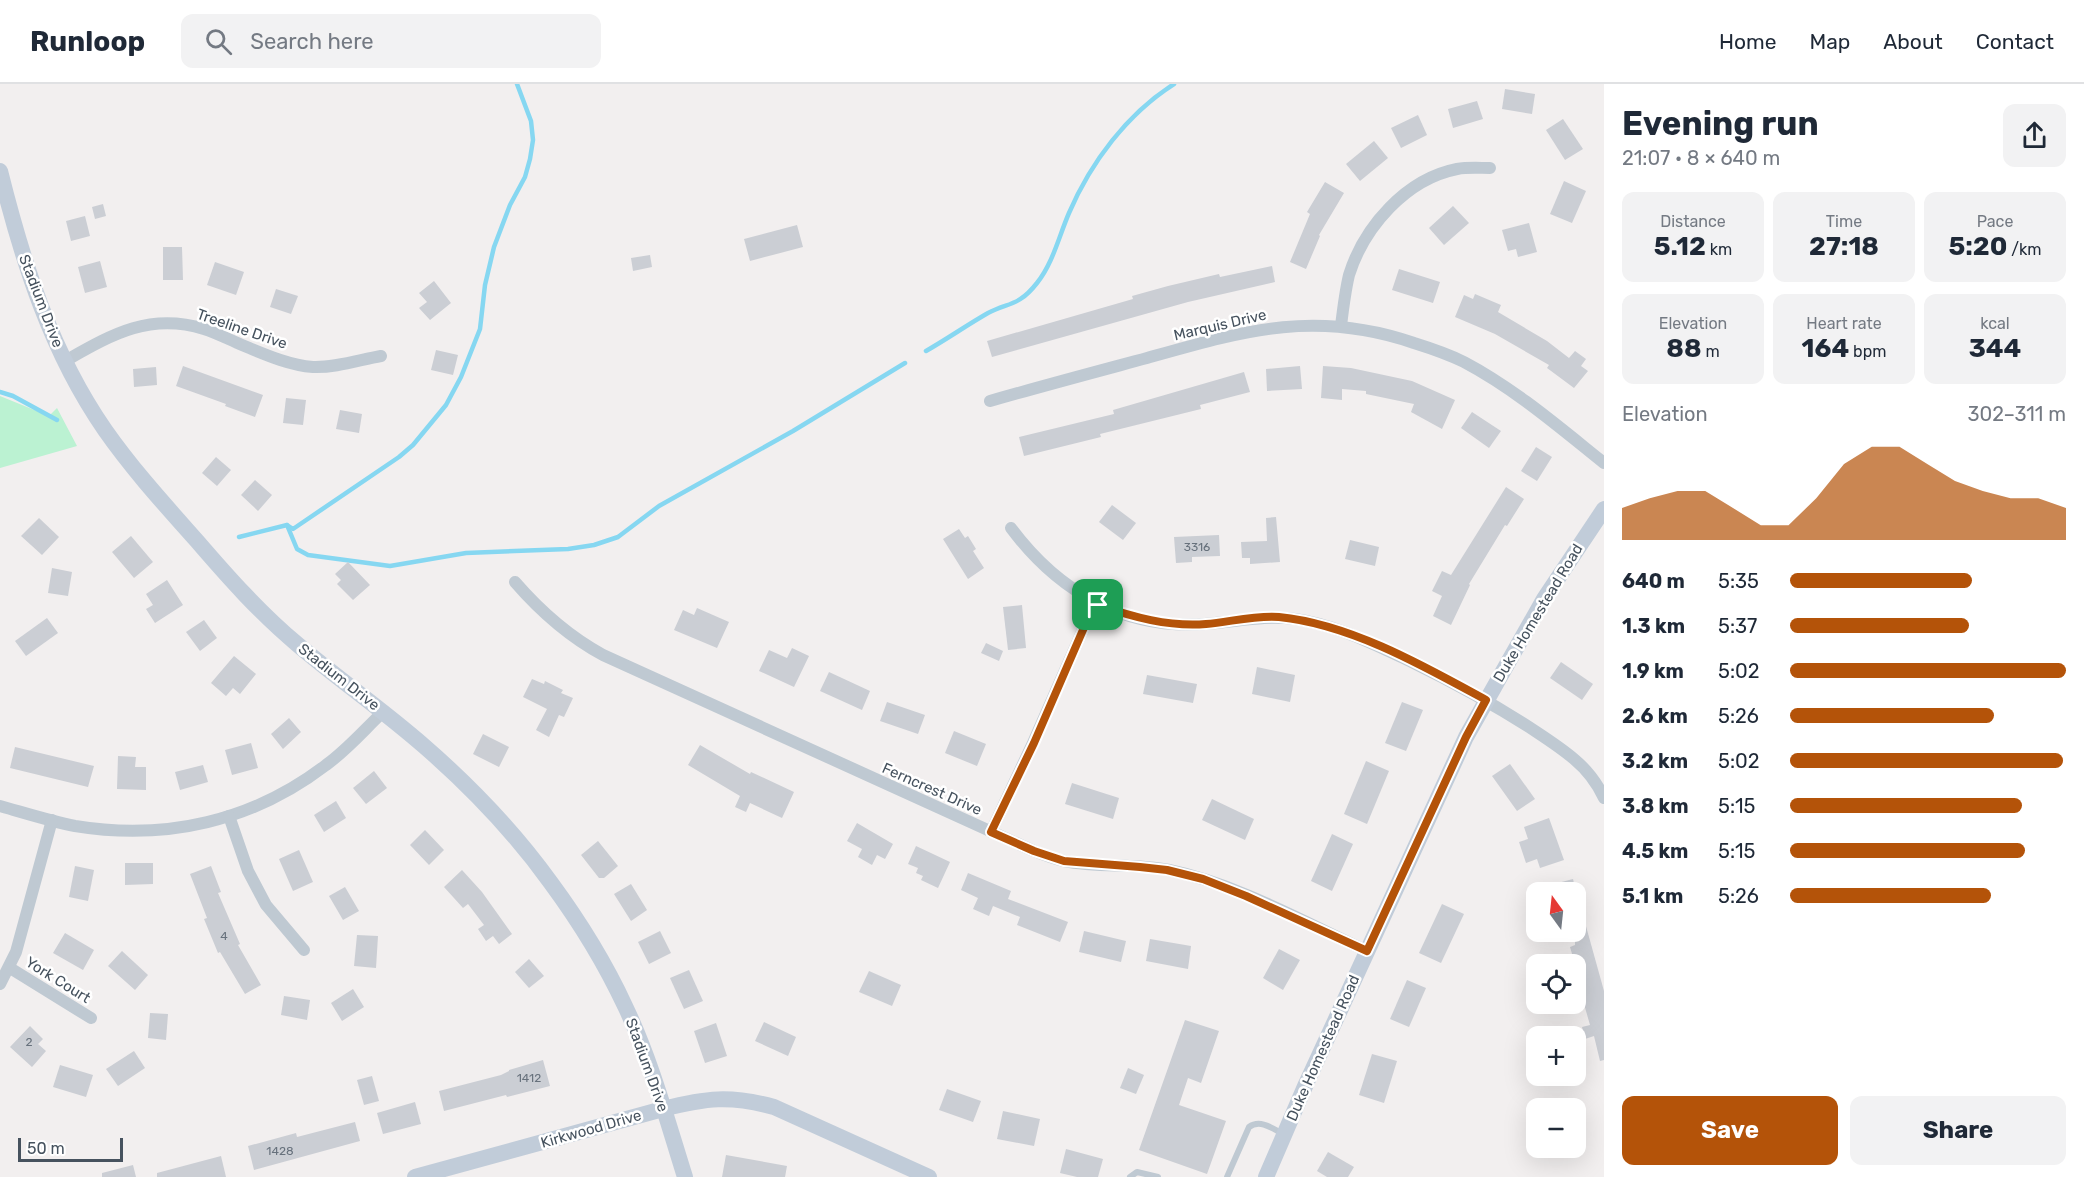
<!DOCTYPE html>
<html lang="en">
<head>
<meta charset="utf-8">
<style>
	body { margin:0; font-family:Rubik,sans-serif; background:#f2f2f3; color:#1f2937; height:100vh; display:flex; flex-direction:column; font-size:22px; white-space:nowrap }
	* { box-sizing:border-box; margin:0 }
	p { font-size:20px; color:#747a83 }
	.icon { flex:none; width:33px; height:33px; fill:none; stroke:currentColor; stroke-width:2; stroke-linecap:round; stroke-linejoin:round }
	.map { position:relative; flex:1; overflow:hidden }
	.details { display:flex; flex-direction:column; background:#fff; width:480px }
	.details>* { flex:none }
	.needle { width:39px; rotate:345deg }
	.fabs { position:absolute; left:1526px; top:798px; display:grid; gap:12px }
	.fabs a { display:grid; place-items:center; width:60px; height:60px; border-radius:12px; background:#fff; box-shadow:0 6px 24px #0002; font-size:30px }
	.scale { position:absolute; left:18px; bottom:15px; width:105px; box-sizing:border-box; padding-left:6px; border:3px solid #46525e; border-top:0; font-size:16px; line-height:21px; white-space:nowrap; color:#46525e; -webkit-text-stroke:4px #fff; paint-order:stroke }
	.pin { position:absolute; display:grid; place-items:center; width:51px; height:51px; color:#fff; margin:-26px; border-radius:12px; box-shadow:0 3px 9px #0006 }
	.round { display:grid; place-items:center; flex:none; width:63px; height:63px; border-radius:12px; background:#f2f2f3 }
	.headline { display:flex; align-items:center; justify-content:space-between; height:102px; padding:0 18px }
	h1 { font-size:33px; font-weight:700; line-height:45px }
	.stats { display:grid; grid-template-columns:repeat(3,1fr); gap:9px; height:102px; padding:6px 18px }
	.stats div { display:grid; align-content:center; border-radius:12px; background:#f2f2f3; text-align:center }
	.stats b { font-size:26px; font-weight:700 }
	.stats small { font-size:16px; font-weight:400 }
	.stats p { font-size:16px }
	.chart { height:168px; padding:12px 18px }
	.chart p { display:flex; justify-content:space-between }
	.chart svg { width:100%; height:108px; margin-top:6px; fill:#b45309; opacity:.7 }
	.button { display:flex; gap:12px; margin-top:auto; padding:12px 18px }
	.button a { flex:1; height:69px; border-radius:12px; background:#b45309; color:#fff; font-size:24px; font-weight:700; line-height:69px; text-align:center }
	.button a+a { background:#f2f2f3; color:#1f2937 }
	ul { padding:0 18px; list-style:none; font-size:20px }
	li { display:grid; grid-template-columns:96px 72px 1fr; align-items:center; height:45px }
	li i { height:15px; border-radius:8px; background:#b45309 }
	header { display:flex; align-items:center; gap:36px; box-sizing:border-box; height:84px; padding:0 30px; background:#fff; border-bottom:2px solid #e0e1e3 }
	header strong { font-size:28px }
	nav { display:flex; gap:33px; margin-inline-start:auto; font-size:21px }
	.search { width:420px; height:54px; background:#f2f2f3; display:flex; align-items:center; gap:15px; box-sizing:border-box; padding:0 21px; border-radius:12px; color:#747a83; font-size:22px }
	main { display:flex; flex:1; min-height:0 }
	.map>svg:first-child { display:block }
	.green { fill:#bbf2d2 }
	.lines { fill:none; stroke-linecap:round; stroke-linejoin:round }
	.stream { stroke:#86d7f1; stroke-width:4.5 }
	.building { fill:#cbced4 }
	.lane { stroke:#bfc9d2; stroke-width:6 }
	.street { stroke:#bfc9d2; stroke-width:12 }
	.secondary { stroke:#c1ccd9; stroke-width:16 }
	.route-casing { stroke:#fff; stroke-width:12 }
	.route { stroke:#b45309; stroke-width:8 }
	.labels { text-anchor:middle; stroke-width:5; stroke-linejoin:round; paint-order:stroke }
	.number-label { font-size:12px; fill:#67717c }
	.street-label { font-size:15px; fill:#46525e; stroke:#fff }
</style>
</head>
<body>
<header>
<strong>Runloop</strong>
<div class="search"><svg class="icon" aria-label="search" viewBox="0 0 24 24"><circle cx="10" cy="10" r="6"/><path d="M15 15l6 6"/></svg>Search here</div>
<nav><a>Home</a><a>Map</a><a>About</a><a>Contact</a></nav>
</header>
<main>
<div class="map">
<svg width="1604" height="1093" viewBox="0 0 1604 1093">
	<rect width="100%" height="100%" fill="#f2efef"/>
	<path class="green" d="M0,312L49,332L57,324L77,362L0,384Z"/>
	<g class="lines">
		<g class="stream">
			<path d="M926,267C947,255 967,241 988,229C1010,218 1019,222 1037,199C1053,179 1059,152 1069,129C1091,78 1127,30 1174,0"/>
			<path d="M0,308L13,312L57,336"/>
			<path d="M287,441L297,465L308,471L390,482L466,469L568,465L594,461L618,453L659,422L793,347L905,279"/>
			<path d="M239,453L287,441L293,445L399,373L413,361L446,321L461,293L480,245L485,201L494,163L510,121L525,93L530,75L533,56L531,37L517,0"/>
		</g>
	</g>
	<g class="building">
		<path d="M1505,5L1535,10L1532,30L1502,25Z"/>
		<path d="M1477,17L1483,35L1453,44L1448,25Z"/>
		<path d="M1418,31L1427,51L1401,64L1391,44Z"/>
		<path d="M1563,35L1583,65L1565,76L1546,46Z"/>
		<path d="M1374,57L1388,74L1360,97L1346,80Z"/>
		<path d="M1564,97L1586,107L1572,139L1550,130Z"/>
		<path d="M1325,98L1344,109L1319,151L1320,152L1306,185L1290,178L1310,130L1307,128Z"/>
		<path d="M103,120L106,132L95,135L92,123Z"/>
		<path d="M1453,122L1469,139L1444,161L1429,144Z"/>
		<path d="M85,132L90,152L71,157L66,137Z"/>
		<path d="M1529,139L1537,168L1518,173L1516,165L1508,167L1502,146Z"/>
		<path d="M797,141L803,163L750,177L744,155Z"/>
		<path d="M163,163H182L183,196H163Z"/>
		<path d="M650,171L652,183L633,187L631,174Z"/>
		<path d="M100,177L107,203L85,209L78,183Z"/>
		<path d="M215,178L244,188L236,211L207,201Z"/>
		<path d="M1272,182L1275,198L1188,218L992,273L987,257L1133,215L1132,212L1168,202L1219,190L1220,193Z"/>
		<path d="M1399,185L1440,198L1433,219L1392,206Z"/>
		<path d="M434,197L451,219L430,236L419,224L427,218L419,209Z"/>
		<path d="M276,205L298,212L291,230L270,223Z"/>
		<path d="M1475,210L1501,221L1498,228L1547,257L1569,274L1575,267L1586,275L1581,282L1588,287L1574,304L1547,284L1549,281L1495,250L1455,233L1464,211L1473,215Z"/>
		<path d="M436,266L458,271L453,291L431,286Z"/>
		<path d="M183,282L263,311L255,333L225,322L226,320L176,302Z"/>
		<path d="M1300,282L1302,305L1267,307L1266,285Z"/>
		<path d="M1323,282L1351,284L1412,297L1455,316L1442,345L1411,328L1414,320L1366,310V307L1342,305V316L1321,314Z"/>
		<path d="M156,283L157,301L134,303L133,285Z"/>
		<path d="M1244,288L1250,308L1200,321L1201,325L1100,350L1101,353L1024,372L1019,353L1114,330L1113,326Z"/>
		<path d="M286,314L306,316L303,341L283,339Z"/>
		<path d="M340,326L362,330L359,349L336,345Z"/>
		<path d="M1472,328L1501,347L1489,364L1461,344Z"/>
		<path d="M1536,363L1552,373L1537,397L1521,387Z"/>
		<path d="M216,373L231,386L217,402L202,389Z"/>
		<path d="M255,396L272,411L258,427L241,411Z"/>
		<path d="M1506,403L1524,415L1507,442L1505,441L1469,500L1470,501L1451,541L1433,532L1442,512L1432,507L1442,487L1451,491Z"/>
		<path d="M1112,421L1136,439L1123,456L1099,438Z"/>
		<path d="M1276,433L1280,478L1250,480V474H1242L1241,458L1267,457L1266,434Z"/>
		<path d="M39,434L59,453L42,471L21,452Z"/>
		<path d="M959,445L965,454L968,452L976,465L973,467L984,484L968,495L943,455Z"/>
		<path d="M1219,451L1220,472L1192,473V478L1176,479L1174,453Z"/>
		<path d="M131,452L153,478L134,494L112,468Z"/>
		<path d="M1350,456L1379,463L1375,482L1345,475Z"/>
		<path d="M348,478L370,501L353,516L337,500L341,496L335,490Z"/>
		<path d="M52,484L72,488L68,512L48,509Z"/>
		<path d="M167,496L183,521L155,539L146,525L153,521L146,510Z"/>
		<path d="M1022,521L1026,564L1008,566L1003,523Z"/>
		<path d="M697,524L729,538L717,564L674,546L683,526L694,531Z"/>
		<path d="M47,534L58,549L26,572L15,557Z"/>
		<path d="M204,536L217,554L200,567L186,548Z"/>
		<path d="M986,559L1003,567L999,577L981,569Z"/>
		<path d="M792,564L809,572L794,603L759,587L769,566L787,574Z"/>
		<path d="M234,572L256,590L240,610L233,604L226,612L211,599Z"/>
		<path d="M1561,578L1593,600L1582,616L1550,594Z"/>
		<path d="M1257,583L1295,591L1290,618L1252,610Z"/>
		<path d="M829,588L870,607L862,626L820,607Z"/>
		<path d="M1147,591L1197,600L1193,619L1143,610Z"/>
		<path d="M532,595L544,600L545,597L563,606L561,609L573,614L564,633L559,631L549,653L536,646L547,625L523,613Z"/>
		<path d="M887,618L925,631L918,650L880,637Z"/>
		<path d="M1402,618L1423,626L1406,667L1385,659Z"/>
		<path d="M289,634L301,648L283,665L271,650Z"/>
		<path d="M954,647L986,660L977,682L945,669Z"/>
		<path d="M483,650L509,663L499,683L473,670Z"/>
		<path d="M251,659L258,684L232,691L225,666Z"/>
		<path d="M700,661L750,690L751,688L794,708L782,734L750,719L746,728L735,723L740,712L688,681Z"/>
		<path d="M15,663L94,682L88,703L10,684Z"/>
		<path d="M118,672L136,673L135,683H146V706L117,705Z"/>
		<path d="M1366,677L1389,687L1367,740L1344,730Z"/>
		<path d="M1510,680L1535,715L1517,727L1492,692Z"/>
		<path d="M203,681L208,698L180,706L175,688Z"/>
		<path d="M374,687L387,704L366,720L353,704Z"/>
		<path d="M1072,699L1119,714L1113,735L1065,720Z"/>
		<path d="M1212,715L1254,735L1245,756L1202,736Z"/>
		<path d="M336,717L346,734L324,748L314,731Z"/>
		<path d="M1549,734L1564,776L1540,784L1537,775L1526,779L1519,758L1528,755L1524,743Z"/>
		<path d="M857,739L893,760L885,775L877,771L872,781L858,773L862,765L847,757Z"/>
		<path d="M425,746L444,766L429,781L410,761Z"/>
		<path d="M1332,750L1353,760L1332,807L1311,797Z"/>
		<path d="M598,757L618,782L604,794H599L581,771Z"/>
		<path d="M916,762L950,778L938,804L921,796L923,792L916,789L918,784L908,780Z"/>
		<path d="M299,766L313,798L293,807L279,775Z"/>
		<path d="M125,779H153V800L125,801Z"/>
		<path d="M75,782L94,786L88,817L69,813Z"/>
		<path d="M211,782L221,808L218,809L240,860L238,861L261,901L245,910L220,868L218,869L204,835L207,834L190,790Z"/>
		<path d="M462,786L482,808L512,850L499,860L493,852L486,857L478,845L484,841L468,820L463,824L444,803Z"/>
		<path d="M968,789L1011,807L1008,815L1068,838L1060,858L1017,841L1020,833L993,822L989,832L973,825L978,814L961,806Z"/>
		<path d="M1573,795L1576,808H1535V805Z"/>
		<path d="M631,800L647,826L631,837L614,810Z"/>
		<path d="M345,803L359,827L343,836L329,812Z"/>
		<path d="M1575,817H1579L1604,907V976L1600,977L1594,952L1585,955L1582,943L1590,941L1580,906L1575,907V880L1570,863L1575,861Z"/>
		<path d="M1442,820L1464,830L1441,879L1419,869Z"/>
		<path d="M660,847L671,869L649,880L638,858Z"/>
		<path d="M1084,847L1126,857L1121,878L1079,868Z"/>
		<path d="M65,849L94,866L83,886L53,869Z"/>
		<path d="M357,851L378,852L376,884L354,882Z"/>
		<path d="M1150,855L1191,862L1188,885L1146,877Z"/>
		<path d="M1279,865L1300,876L1283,906L1263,894Z"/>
		<path d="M122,867L148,891L135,906L108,882Z"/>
		<path d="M529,875L544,892L529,904L515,888Z"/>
		<path d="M689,886L703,917L684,925L670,894Z"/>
		<path d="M869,887L901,901L892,922L859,908Z"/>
		<path d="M1407,896L1426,904L1409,943L1390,935Z"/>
		<path d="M353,905L364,923L342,937L331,919Z"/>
		<path d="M284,912L310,916L307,936L281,931Z"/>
		<path d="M150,929L168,930L166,956L148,954Z"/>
		<path d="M1185,936L1219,947L1201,999L1188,994L1179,1021L1226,1037L1207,1090L1139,1066Z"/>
		<path d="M764,938L796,953L788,972L755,957Z"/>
		<path d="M716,939L727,972L705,979L694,947Z"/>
		<path d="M30,942L43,955L38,960L46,967L32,983L10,963Z"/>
		<path d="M134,967L145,984L118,1002L106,985Z"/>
		<path d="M1372,970L1397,977L1384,1019L1359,1011Z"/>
		<path d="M543,976L550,1002L507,1013L506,1011L444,1027L439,1007L501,991L509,987V986Z"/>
		<path d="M60,981L93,991L86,1013L53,1003Z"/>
		<path d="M1128,984L1144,991L1136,1010L1120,1004Z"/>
		<path d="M372,992L379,1017L364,1021L357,996Z"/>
		<path d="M947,1005L981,1017L973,1038L939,1026Z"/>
		<path d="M415,1018L421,1040L383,1050L377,1029Z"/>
		<path d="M1003,1027L1040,1035L1034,1062L997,1055Z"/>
		<path d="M355,1038L360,1057L254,1086L248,1062L296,1049L297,1053Z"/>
		<path d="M1066,1065L1103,1075L1098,1093H1077L1060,1089Z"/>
		<path d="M1328,1068L1354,1083L1348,1093H1327L1317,1087Z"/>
		<path d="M726,1071L787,1082L785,1093H722Z"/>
		<path d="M221,1072L226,1093H157V1089Z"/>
		<path d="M133,1081L136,1093H102V1089Z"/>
	</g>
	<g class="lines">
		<g class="lane">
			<path d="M1130,1093L1137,1088L1158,1093"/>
			<path d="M1227,1093L1249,1043C1260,1035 1272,1044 1283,1050"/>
		</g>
		<g class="street">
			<path d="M1341,242C1343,225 1345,208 1349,191C1364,143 1406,95 1457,85C1468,83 1479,84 1490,84"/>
			<path d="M65,277C111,251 149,228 204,245C217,249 230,256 242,261C264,270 288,281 313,283C335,284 359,276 381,272"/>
			<path d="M990,317C1042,302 1095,288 1147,274C1243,247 1315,225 1414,259C1430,264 1448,270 1464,278C1515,305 1559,343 1604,379"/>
			<path d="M1011,444C1058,507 1124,546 1205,540C1236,538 1264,531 1295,535C1337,541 1373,560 1410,577C1451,597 1490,618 1529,643C1544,653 1560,663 1574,675C1586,685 1597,699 1604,714"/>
			<path d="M515,498C541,528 568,552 603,571L1034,767C1044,771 1054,775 1064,777C1099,784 1135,779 1169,786C1237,800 1304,838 1367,867"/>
			<path d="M0,722C25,729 50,737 75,742C166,757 253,737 326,681C347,666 364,646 383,628"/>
			<path d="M229,732L248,787L266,821L304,866"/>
			<path d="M991,748L1033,659L1086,539L1098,521"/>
			<path d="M10,884L91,934"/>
			<path d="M0,900L16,868L52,736"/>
		</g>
		<g class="secondary">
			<path d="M0,87C23,179 51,268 105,346C133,386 165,421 197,457C228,493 260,529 297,560C338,595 383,626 424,662C470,702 515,749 551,799C579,837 605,879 625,922C651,976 667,1036 685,1093"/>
			<path d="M415,1093L663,1025C706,1014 730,1011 774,1023L929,1093"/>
			<path d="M1266,1093L1306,1000L1466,653L1544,515L1604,425"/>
		</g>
	</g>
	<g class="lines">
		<defs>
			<path id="route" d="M1098,521C1133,533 1168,543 1206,540C1230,538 1255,531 1279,533C1350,540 1424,582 1486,616L1466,653L1367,867L1246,812L1203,795L1167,786L1140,783L1064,777L1034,767L991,748L1034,659L1086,539Z"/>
		</defs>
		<use href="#route" class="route-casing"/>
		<use href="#route" class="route"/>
	</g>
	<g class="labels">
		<g class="number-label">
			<text x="1197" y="467">3316</text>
			<text x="224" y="856">4</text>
			<text x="29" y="962">2</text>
			<text x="529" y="998">1412</text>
			<text x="280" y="1071">1428</text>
		</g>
		<g class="street-label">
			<text transform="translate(41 217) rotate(69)" y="5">Stadium Drive</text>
			<text transform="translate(1220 241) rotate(-13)" y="5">Marquis Drive</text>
			<text transform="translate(242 245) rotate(19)" y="5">Treeline Drive</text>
			<text transform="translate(1538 529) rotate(-59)" y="5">Duke Homestead Road</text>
			<text transform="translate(339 593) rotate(38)" y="5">Stadium Drive</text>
			<text transform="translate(932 705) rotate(24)" y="5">Ferncrest Drive</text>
			<text transform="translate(58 896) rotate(32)" y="5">York Court</text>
			<text transform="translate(1323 964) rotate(-66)" y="5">Duke Homestead Road</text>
			<text transform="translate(647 981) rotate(70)" y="5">Stadium Drive</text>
			<text transform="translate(591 1045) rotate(-16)" y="5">Kirkwood Drive</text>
		</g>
	</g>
</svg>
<div class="fabs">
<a><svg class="needle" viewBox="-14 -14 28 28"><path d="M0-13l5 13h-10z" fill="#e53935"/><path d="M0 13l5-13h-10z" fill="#747a83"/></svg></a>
<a><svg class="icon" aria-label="locate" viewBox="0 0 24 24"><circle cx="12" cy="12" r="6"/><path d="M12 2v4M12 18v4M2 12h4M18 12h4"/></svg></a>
<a>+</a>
<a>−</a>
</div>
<div class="scale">50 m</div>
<div class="pin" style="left:1098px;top:521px;background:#1e9e55"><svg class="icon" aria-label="arrive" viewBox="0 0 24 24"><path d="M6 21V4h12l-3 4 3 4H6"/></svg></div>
</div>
<section class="details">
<div class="headline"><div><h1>Evening run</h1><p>21:07 · 8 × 640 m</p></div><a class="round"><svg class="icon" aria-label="share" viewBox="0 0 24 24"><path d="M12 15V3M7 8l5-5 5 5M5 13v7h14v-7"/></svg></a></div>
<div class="stats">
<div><p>Distance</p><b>5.12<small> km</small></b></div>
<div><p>Time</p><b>27:18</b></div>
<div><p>Pace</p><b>5:20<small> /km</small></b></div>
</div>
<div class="stats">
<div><p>Elevation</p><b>88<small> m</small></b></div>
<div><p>Heart rate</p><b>164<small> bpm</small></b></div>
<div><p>kcal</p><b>344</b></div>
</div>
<div class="chart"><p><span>Elevation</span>302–311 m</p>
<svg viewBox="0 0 160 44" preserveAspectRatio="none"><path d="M0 44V31L10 27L20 24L30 24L40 31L50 38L60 38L70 27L80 13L90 6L100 6L110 13L120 20L130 24L140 27L150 27L160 31V44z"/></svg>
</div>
<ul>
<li><b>640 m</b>5:35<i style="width:66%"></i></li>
<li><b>1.3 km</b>5:37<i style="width:65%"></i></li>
<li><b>1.9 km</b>5:02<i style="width:100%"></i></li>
<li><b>2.6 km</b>5:26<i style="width:74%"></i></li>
<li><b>3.2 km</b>5:02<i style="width:99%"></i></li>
<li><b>3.8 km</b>5:15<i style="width:84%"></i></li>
<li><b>4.5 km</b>5:15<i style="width:85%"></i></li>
<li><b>5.1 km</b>5:26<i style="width:73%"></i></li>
</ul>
<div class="button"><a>Save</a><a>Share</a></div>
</section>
</main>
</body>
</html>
